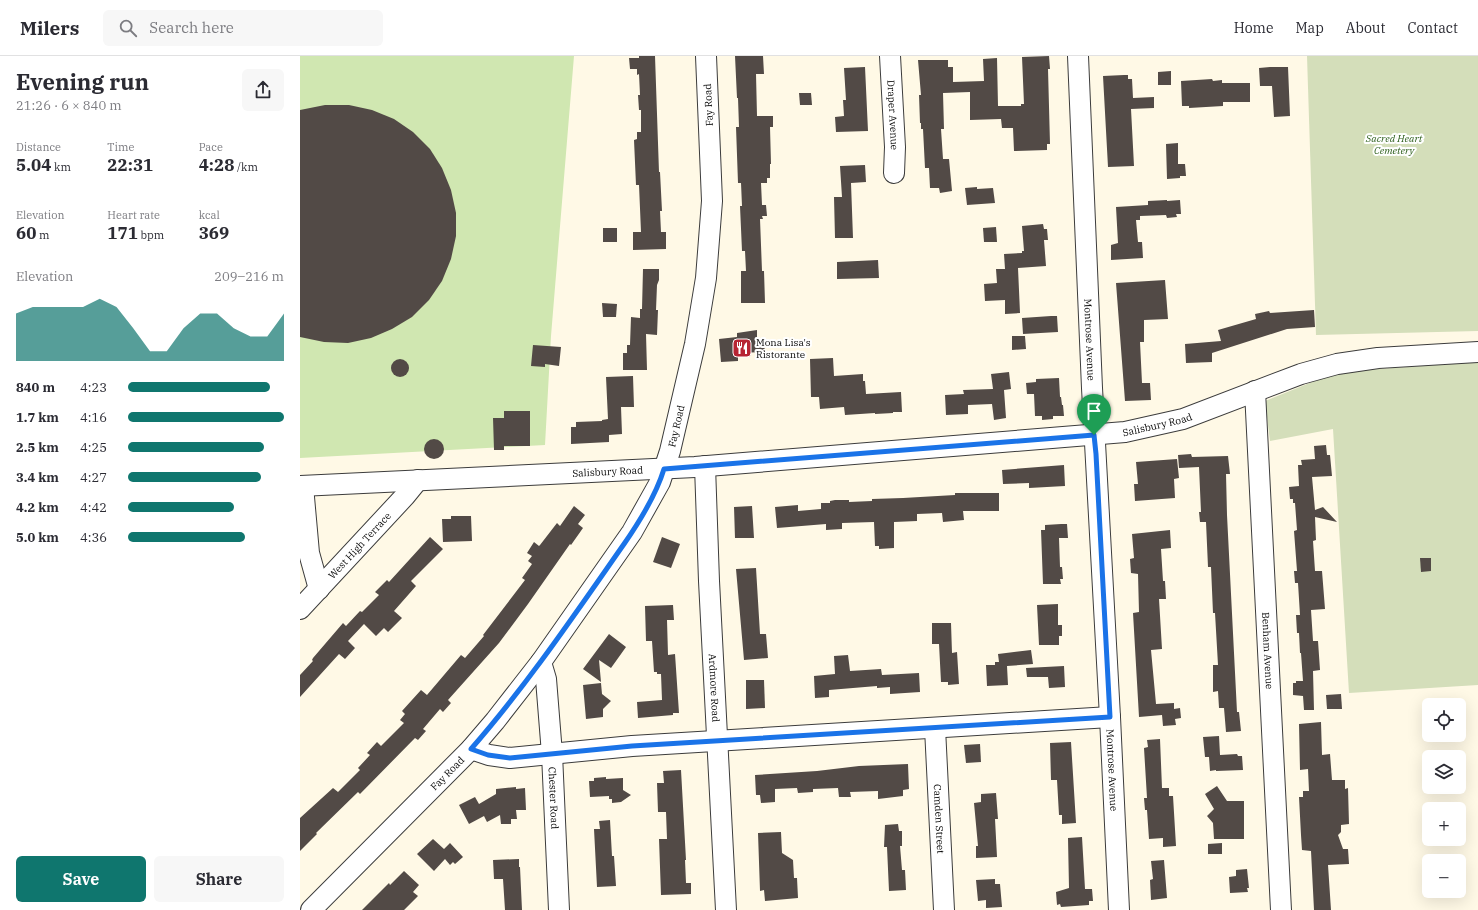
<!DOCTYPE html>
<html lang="en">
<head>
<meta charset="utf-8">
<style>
	body { margin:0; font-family:"IBM Plex Serif",serif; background:#f7f7f7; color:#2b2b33; height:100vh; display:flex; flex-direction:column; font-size:15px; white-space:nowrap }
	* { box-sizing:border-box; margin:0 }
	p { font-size:13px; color:#7c7c81 }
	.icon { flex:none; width:22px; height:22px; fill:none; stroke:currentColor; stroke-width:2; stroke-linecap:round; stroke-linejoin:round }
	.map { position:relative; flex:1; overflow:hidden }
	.details { display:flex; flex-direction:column; background:#fff; width:300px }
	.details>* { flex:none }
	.buttons { position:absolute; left:1122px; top:642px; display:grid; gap:8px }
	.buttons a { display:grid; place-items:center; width:44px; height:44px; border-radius:6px; background:#fff; box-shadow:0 4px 16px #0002; font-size:20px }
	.pin { position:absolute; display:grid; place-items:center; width:34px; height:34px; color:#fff; margin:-41px -17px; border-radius:50% 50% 50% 0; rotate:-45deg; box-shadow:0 0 4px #0007 }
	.pin .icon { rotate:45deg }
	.round { display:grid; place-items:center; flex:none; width:42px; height:42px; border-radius:6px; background:#f7f7f7 }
	.headline { display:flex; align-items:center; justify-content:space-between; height:68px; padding:0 16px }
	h1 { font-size:22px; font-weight:700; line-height:30px }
	.stats { display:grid; grid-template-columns:repeat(3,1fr); gap:6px; height:68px; padding:4px 16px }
	.stats div { display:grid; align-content:center }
	.stats b { font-size:17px; font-weight:700 }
	.stats small { font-size:11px; font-weight:400 }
	.stats p { font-size:11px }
	.chart { height:112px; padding:8px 16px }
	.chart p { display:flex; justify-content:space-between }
	.chart svg { width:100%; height:72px; margin-top:4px; fill:#0f766e; opacity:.7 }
	.cta { display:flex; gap:8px; margin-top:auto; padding:8px 16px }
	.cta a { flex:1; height:46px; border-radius:6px; background:#0f766e; color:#fff; font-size:16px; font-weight:700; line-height:46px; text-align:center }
	.cta a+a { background:#f7f7f7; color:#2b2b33 }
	ul { padding:0 16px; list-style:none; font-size:13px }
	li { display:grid; grid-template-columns:64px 48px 1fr; align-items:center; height:30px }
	li i { height:10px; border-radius:5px; background:#0f766e }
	header { display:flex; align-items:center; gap:24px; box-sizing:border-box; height:56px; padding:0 20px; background:#fff; border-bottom:1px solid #e1e1e2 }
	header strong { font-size:19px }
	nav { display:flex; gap:22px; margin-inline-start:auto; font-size:14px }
	.search { width:280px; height:36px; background:#f7f7f7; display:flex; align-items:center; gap:10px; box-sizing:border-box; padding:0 14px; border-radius:6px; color:#7c7c81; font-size:15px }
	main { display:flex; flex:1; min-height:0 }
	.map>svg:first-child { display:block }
	.green { fill:#d0e7b1 }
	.cemetery { fill:#d4deba }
	.building { fill:#524a46 }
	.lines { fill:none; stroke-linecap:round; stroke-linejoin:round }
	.minor-casing { stroke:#3c3c3c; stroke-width:22 }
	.minor { stroke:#fff; stroke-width:20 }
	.route-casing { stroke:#fff; stroke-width:8 }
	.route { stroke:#1a73e8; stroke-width:5 }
	.labels { text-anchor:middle; stroke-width:4; stroke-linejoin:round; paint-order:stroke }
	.street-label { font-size:10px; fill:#090909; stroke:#fff }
	.park-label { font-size:10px; font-style:italic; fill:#2d5f1c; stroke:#fff }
	.poi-label { font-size:10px; fill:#090909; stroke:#fff; text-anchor:start }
</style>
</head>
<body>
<header>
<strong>Milers</strong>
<div class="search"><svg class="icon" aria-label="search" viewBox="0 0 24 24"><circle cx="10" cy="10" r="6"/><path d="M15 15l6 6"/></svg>Search here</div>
<nav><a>Home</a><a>Map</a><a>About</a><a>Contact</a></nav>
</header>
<main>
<section class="details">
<div class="headline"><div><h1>Evening run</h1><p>21:26 · 6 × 840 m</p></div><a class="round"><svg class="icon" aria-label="share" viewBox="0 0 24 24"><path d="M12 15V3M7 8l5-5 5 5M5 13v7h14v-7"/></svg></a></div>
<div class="stats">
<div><p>Distance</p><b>5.04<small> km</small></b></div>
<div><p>Time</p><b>22:31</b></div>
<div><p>Pace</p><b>4:28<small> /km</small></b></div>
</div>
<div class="stats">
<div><p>Elevation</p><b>60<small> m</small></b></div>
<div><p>Heart rate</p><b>171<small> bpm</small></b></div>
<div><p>kcal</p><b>369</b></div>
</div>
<div class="chart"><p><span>Elevation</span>209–216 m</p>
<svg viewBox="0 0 160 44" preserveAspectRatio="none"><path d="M0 44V15L10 11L20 11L30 11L40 11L50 6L60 11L70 24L80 38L90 38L100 24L110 15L120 15L130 24L140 29L150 29L160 15V44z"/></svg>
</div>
<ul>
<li><b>840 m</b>4:23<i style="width:91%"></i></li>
<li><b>1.7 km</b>4:16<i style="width:100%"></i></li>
<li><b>2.5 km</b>4:25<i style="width:87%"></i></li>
<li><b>3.4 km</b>4:27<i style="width:85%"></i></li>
<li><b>4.2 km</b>4:42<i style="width:68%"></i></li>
<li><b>5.0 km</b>4:36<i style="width:75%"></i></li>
</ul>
<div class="cta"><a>Save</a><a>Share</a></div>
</section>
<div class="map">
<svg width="1178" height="854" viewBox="0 0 1178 854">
	<rect width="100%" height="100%" fill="#fff9e6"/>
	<path class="green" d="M0,0H274L251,280L245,389L0,402Z"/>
	<g class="cemetery">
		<path d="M1007,0H1178V275L1016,279Z"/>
		<path d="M1178,306V629L1049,637L1033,373L970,385L965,345L1037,316Z"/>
	</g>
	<g class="building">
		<path d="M339,0H355L359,116H360L362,155H360L361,176H366V193L333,194V176H341L339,129H336L334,84L337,83V76H341V54H339L338,39H340L339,18L337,19V13H330L329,2H339Z"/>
		<path d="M435,0H463L464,18H456L457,60H473V71H470L471,108H470V122H467V127H461L462,149H466L467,160H462L463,163H460L462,215H464L465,247H441V215H446L445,195H442L440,150H442L441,127H438L436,71H439L438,42H437Z"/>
		<path d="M749,0L750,13H748L750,88H747V94L714,95L713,72H702L701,63L670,64V36L643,37L644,73H641L643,103H649L652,135L640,137L639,132H630L629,112H625L623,73H621V67H620L619,39H621L618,4H648V11H653V26L684,25L683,3L697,2L698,50H721V48H724L722,1Z"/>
		<path d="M565,11L568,75L536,76L535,61L544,60L543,44H546L544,12Z"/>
		<path d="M970,11H988L990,60L974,61L972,30H960L959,12Z"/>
		<path d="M871,15V29H858V16Z"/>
		<path d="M824,19H828V23H832L833,42L854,41V52L831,53L834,110L808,111L803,20Z"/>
		<path d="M912,23L913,25L922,24V27H950V46H923V50L889,52V50H882L881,25Z"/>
		<path d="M499,37H511L512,49H500Z"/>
		<path d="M25,49H49L72,54L94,63L113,76L130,93L142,112L151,134L156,157V180L151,203L142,225L129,244L112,261L92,273L71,282L48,287L24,286L0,281V54Z"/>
		<path d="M878,87V108H885L886,120H880V122L867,123L866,88Z"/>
		<path d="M565,109L566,126L551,127L553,182H535L534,141H542L540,110Z"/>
		<path d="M677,131V133L693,132L695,147L667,149L665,132Z"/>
		<path d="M867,144V145L880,144L881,158H876L877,161L867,162L866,159L840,160V164H836L838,186H842L843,202L811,204V189L818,187L816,151L848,149V145Z"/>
		<path d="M743,168L744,173H747L748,184H744L746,210L718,212L720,257L705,258V244L685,245L684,228L697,227L696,213H705L704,198L722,197V195H724L722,170Z"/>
		<path d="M696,171L697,186H684L683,172Z"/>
		<rect x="303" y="172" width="14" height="14"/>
		<path d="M578,204L579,222L537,223V206Z"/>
		<path d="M343,213H359V224L357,229L356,254H358L357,279L346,278L347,314H323V297H327V289H330L331,261L340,262V253H342Z"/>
		<path d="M865,224L868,263L844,264V286H840L842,327H850L851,344L825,345L816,227Z"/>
		<path d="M302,247L317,248L316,261H303Z"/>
		<path d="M1014,254L1015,271L987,273L912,297V306L886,307L885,288L921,285L918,274L956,263L955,258L969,255L970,257Z"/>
		<path d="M751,260H757L758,276L723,278L722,262Z"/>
		<path d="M457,274V282L464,288L465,296L438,297V305L421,306L419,283L437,281V277Z"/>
		<path d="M712,280H725L726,293L712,294Z"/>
		<path d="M233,289L261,291L259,310L245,308V311L231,310Z"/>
		<path d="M533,302L534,320L563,318V325H565L566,338L601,336L602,356H593V357L575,358V357L545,359L544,351L520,353L519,341H511L510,303Z"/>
		<circle cx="100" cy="312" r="9"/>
		<path d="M709,316L711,333L704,334L706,362L694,364L692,348L668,349V358L646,359L645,339L664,338L663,334L693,333L691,318Z"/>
		<path d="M333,320L334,351H321L322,378L309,379V386L271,388V371H276V366L302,365V364L308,363L306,321Z"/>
		<path d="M759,322L760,341H761L762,349H763L764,360H753V363L742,364V360H735L734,338H727L726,327L736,326V323Z"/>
		<path d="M204,355H230V390H204V394H194L193,362H204Z"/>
		<circle cx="134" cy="393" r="10"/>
		<path d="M1026,389L1027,399H1030L1032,420L1012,421L1015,454L1023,451L1037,466L1015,461L1016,484L1013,485L1015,515H1022L1025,553L1011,554L1013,585H1018L1020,614L1013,615L1014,654H1004L1003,640L993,639V627H996V625H1003L1001,597H1000L999,577H997L996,559H1000L998,527H995L994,515H997L994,475L997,474L995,447H993V443H990L989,431L999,430L998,409H1002L1001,404L1015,403L1014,390Z"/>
		<path d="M891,398L892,401L928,400L930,418H926L927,459L937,656H939L941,675L926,676L924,652H919L918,635L913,636V609H918L915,557H913L911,511H908L906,466H900L899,456H901L899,411L879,412L878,399Z"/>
		<path d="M877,403L879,422L874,423L875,442L835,445L834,428H838L836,406Z"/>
		<path d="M764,409L765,430L729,432V427L703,428L702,414Z"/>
		<path d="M655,437H699V455H663L664,464L643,466L642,457L617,458V465L594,466V492L579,493V490H575L574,466L542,467V473L526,474V468L477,472L475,451L498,449V455L521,453V447H530V445L535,444H549V446L572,445V443L603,442L655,439Z"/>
		<path d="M274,450L285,459L278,468L283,472L271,489L270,488L228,548L199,587L148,644L151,647L143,656L140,653L123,673L126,675L118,684L115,682L60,738L58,736L16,777L17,778L0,795V762L33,732L38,736L60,714L58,712L70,699L67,697L77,686L81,690L104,667L100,664L105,658L102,655L121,634L127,639L161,599L165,602L184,580L183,579L225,524L222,522L232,508L228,505L232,500L227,497L234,486L239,490L240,489L257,467L260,470Z"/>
		<path d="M452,450L454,482H435L434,451Z"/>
		<path d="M151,460H171L172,485L143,486L142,463H151Z"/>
		<path d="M761,468H767L768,482H759L760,511H762L763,523H760L761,528H743L741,474H745V469Z"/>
		<path d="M870,474L871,492L861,493L863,525H865L866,543H859L862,593L851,594L856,648L874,647V653L880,652L881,662L875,663L876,669L863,670L862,659L839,661L833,557L839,556L838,518L831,517L830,503L834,502L832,478Z"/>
		<path d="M130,481L143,493L111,525L116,530L94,555L102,562L88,576L84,572L76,580L64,568L48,585L55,592L45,603L39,598L0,641V619L13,605L12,604L13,602L43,567L46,570L60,555L62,556L79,539L75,536L87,524L89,526Z"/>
		<path d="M362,481L380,488L371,512L353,506Z"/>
		<path d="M1120,502H1131V515L1121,516Z"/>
		<path d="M456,512L460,578H466L468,602L444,604L436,513Z"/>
		<path d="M758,548V569H762V580H759V589H739L737,549Z"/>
		<path d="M373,549L374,564H367L368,599L375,598L379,657H373V659L338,662L337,646L362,644L361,618H357V616H354L352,585H346L345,550Z"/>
		<path d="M632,567H651L652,597L657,596L659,628L648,629V626H641L639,588H632Z"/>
		<path d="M309,578L326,591L311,612L299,604L301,626L283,613Z"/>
		<path d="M731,594L733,608L707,610L708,629L687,630L686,609H695V606H699L698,598Z"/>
		<path d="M548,599L550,615L581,613L582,619L619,617L620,636L590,638V631L577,632V630L529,634V641L515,642L514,620L535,618L534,600Z"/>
		<path d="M764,610L765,631L749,632L748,621H727L726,612Z"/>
		<path d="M446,624H464L465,652L446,653Z"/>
		<path d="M301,627L302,638L311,645L303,653V661L286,663L283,629Z"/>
		<path d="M1041,638L1042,653H1027L1026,639Z"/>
		<path d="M1021,666L1022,699L1030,698L1032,724H1045V733L1048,732L1049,768L1041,769V776L1038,779L1043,793H1048L1049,808L1028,809L1031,854H1014L1011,795L1002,794L1001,779L999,741H1003V735H1009L1008,713L1000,714L999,668Z"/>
		<path d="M919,680L920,699L937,698L938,700H942L943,714L916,715V714L910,715L909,701H905L903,681Z"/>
		<path d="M860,683L862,732H869V740H873L876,790L863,791V782L849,783L847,754H845L844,742H847L844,692L848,691L847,684Z"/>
		<path d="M771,686L776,767L762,768V759H759L757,724H751L750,687Z"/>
		<path d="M680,688L681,706L666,707L664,689Z"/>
		<path d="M608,708L609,733L603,734V740L578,743V735L550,736L551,741H539L538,732L513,733V736L498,737L497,732L475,733V746L461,747L460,739H456L455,719L517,715L559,710Z"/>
		<path d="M381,714L386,804H385L386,827H391V838L361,839L359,783H367L366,756H358L357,727H364L363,715Z"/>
		<path d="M306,721V723L323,722V734L331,739L321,746L312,747V743H309V740L290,741L289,725H294V722Z"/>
		<path d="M917,730L927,745H944V783H914L913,767L907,760L914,753L905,738Z"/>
		<path d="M216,731V733L225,732L226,754H216L217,763H211V768H201L200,759L187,766L184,760L169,768L159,749L175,741L179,748L196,738V733Z"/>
		<path d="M696,737L698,763H695L697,801L676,802V790H678L674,747L681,746V738Z"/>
		<path d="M310,764L312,800H314L316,830L297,831L294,773H300L299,765Z"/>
		<path d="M598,768L599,775H602V790H600L602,814H605L606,834L589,835L587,791H584L585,769Z"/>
		<path d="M481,776L482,797L493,804L494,822H497L498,842L465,845L464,834L460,835L458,777Z"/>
		<path d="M782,781L785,833H792L793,845H789V849L761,851L760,848L757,849L756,836L769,832L768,782Z"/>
		<path d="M133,783L144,793L150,787L163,801L155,808L153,806L150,809L145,803L134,815L117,798Z"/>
		<path d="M922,787V798H908V788Z"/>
		<path d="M219,803V811H220L222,854H205L203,823H194L193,804Z"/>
		<path d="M864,804L867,842L851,844L850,824L853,823L851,805Z"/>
		<path d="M947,813L949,832H947L948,836L930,837L929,821L936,820V814Z"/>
		<path d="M104,815L119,829L113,836L118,840L104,854H62L89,827L90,829Z"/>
		<path d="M695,823V828H700L702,851L686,852V844L678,845L676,824Z"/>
	</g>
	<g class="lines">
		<defs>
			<g id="minor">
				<path id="s1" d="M590,0L595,91L594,117"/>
				<path id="s2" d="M778,0L792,332L810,661L819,854"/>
				<path id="s3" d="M955,335L981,854"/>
				<path id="s4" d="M405,410L409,525L426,854"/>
				<path id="s5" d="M0,430L395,411L825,376L883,363L1001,318L1037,308L1078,302L1178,296"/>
				<path d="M3,430L9,497L19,533"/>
				<path id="s6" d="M0,553L105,440L118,424"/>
				<path id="s7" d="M241,606L246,623L252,698L259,854"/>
				<path id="s8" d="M635,672L644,854"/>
				<path d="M171,693L189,699L210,702L332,690L810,661"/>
				<path id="s9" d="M11,854L171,693L195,665L241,606L332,476L360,426L370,395L395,288L406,222L412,145L406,0"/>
			</g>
		</defs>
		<use href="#minor" class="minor-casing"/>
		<use href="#minor" class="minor"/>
	</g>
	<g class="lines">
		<defs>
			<path id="route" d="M794,379L796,398L810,661L332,690L210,702L188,699L171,693C227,629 275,558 324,488C340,465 356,439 364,413Z"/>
		</defs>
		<use href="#route" class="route-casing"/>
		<use href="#route" class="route"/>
	</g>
	<defs>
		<symbol id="restaurant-square" viewBox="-11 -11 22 22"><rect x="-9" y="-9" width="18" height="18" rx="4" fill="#b72433" stroke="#fff"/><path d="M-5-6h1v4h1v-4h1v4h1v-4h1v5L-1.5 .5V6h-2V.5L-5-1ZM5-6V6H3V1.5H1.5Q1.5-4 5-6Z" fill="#fff"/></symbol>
	</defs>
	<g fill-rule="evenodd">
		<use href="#restaurant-square" x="431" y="281" width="22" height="22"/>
	</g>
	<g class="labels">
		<g class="street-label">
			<text transform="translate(408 49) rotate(-93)" y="4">Fay Road</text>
			<text dy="4" stroke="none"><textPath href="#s1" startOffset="59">Draper Avenue</textPath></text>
			<text dy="4" stroke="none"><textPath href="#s2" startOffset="284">Montrose Avenue</textPath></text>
			<text dy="4" stroke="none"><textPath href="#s5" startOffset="860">Salisbury Road</textPath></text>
			<text dy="4" stroke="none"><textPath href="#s9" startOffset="613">Fay Road</textPath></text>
			<text dy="4" stroke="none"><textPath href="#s5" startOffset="308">Salisbury Road</textPath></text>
			<text dy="4" stroke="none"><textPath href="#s6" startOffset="87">West High Terrace</textPath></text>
			<text dy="4" stroke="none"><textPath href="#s3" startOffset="260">Benham Avenue</textPath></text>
			<text dy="4" stroke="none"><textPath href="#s4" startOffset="222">Ardmore Road</textPath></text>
			<text dy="4" stroke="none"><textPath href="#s2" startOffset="715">Montrose Avenue</textPath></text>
			<text dy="4" stroke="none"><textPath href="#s9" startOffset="193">Fay Road</textPath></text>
			<text dy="4" stroke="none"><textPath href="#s7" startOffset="137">Chester Road</textPath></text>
			<text dy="4" stroke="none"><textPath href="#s8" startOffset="91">Camden Street</textPath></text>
		</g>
		<g class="park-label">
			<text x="1094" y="86">Sacred Heart<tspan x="1094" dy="12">Cemetery</tspan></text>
		</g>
		<g class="poi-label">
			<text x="456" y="290">Mona Lisa's<tspan x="456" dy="12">Ristorante</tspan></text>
		</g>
	</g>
</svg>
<div class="buttons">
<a><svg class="icon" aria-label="locate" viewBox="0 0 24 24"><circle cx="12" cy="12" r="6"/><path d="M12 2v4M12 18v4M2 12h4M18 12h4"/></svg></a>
<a><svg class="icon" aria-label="layers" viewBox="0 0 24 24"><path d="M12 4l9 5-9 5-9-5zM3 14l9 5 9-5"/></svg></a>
<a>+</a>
<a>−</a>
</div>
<div class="pin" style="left:794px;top:379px;background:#1e9e55"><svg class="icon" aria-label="arrive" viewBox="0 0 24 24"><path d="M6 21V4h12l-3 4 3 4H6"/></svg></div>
</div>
</main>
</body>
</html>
